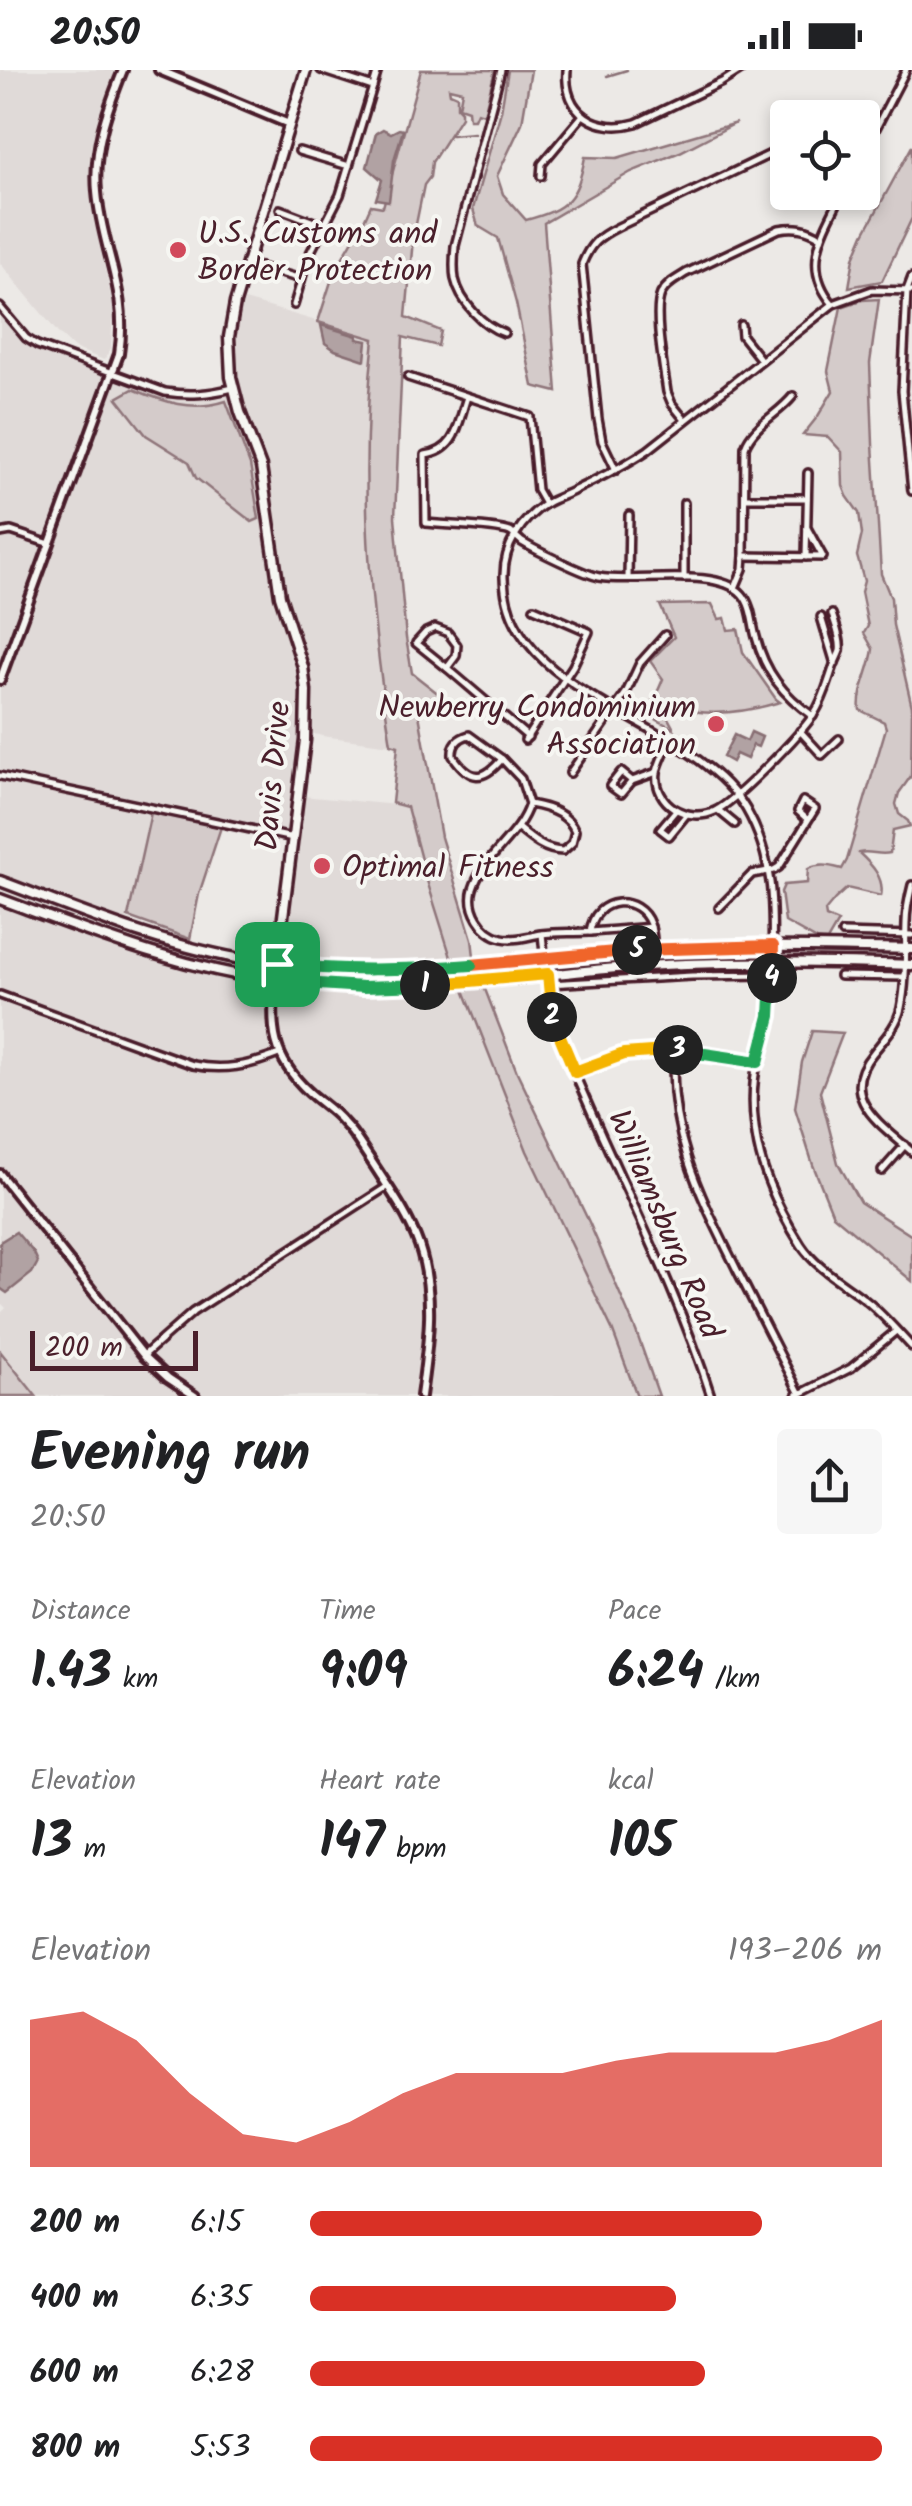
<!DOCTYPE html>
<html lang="en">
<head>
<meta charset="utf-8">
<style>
	body { margin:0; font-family:Kalam,sans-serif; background:#f6f6f6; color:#202124; height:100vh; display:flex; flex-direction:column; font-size:38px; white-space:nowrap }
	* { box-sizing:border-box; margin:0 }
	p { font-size:32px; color:#757577 }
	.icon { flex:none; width:55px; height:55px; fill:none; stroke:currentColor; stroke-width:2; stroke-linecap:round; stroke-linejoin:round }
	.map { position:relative; height:1326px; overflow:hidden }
	.panel { display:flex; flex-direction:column; background:#fff; flex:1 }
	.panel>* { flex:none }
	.fabs { position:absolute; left:770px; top:30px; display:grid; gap:20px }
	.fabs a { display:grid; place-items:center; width:110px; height:110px; border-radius:10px; background:#fff; box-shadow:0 5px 15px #0003; font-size:50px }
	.scale { position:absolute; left:30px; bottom:25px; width:168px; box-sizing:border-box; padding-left:10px; border:5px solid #4a1f2b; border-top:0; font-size:28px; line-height:35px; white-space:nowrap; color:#4a1f2b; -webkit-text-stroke:8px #f6f6f2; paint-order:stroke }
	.pin { position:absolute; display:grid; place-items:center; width:85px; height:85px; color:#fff; margin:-42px; border-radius:20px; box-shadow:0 5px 15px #0006 }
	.km { position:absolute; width:50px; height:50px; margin:-25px; border-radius:50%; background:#222; color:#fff; font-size:28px; line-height:50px; text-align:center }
	.round { display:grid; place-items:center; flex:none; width:105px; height:105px; border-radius:10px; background:#f6f6f6 }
	.headline { display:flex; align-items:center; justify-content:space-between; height:170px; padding:0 30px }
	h1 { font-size:55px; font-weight:600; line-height:75px }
	.figures { display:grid; grid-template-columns:repeat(3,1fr); gap:15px; height:170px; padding:10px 30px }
	.figures div { display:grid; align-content:center }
	.figures b { font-size:50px; font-weight:600 }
	.figures small { font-size:28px; font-weight:400 }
	.figures p { font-size:28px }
	.chart { height:280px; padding:20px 30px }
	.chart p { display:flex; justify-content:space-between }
	.chart svg { width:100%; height:180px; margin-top:10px; fill:#d93025; opacity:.7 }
	ul { padding:0 30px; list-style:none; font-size:32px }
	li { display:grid; grid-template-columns:160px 120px 1fr; align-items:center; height:75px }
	li i { height:25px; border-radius:12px; background:#d93025 }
	.status { display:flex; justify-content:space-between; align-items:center; height:70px; padding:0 50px; background:#fff; direction:ltr }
	.status svg { height:28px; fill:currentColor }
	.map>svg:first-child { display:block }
	.built { fill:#e0dad8; fill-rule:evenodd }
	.green { fill:#d4cbca; stroke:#8f757a; stroke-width:2.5 }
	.water { fill:#b1a2a3; stroke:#886e73; stroke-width:2.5 }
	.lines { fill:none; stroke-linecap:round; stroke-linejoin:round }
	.stream { stroke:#886e73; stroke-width:2.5 }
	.minor-casing { stroke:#4a1f2b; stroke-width:12 }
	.tertiary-casing { stroke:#4a1f2b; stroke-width:14 }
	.secondary-casing { stroke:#4a1f2b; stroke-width:15 }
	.primary-casing { stroke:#4a1f2b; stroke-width:15 }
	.minor { stroke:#f6f6f2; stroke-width:5 }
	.tertiary { stroke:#f6f6f2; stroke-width:6 }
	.secondary { stroke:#f6f6f2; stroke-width:8 }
	.primary { stroke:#f6f6f2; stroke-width:8 }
	.split-1-casing { stroke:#fff; stroke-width:20 }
	.split-2-casing { stroke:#fff; stroke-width:20 }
	.split-3-casing { stroke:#fff; stroke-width:20 }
	.split-4-casing { stroke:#fff; stroke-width:20 }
	.split-5-casing { stroke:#fff; stroke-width:20 }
	.split-6-casing { stroke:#fff; stroke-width:20 }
	.split-7-casing { stroke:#fff; stroke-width:20 }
	.split-1 { stroke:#22a559; stroke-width:12 }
	.split-2 { stroke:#f5b400; stroke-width:12 }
	.split-3 { stroke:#f5b400; stroke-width:12 }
	.split-4 { stroke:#22a559; stroke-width:12 }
	.split-5 { stroke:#f0652b; stroke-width:12 }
	.split-6 { stroke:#f0652b; stroke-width:12 }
	.split-7 { stroke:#22a559; stroke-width:12 }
	.poi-dot { fill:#d1495b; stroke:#f6f6f2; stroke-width:4 }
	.labels { text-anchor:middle; stroke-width:8; stroke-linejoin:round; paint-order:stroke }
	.poi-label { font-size:32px; fill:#4a1f2b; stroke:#f6f6f2; text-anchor:start }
	.street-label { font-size:32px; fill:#4a1f2b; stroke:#f6f6f2 }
</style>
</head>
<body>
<div class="status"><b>20:50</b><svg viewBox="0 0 49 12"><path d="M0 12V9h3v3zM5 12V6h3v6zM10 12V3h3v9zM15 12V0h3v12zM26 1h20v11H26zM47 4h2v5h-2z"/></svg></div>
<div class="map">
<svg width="912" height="1326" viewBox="0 0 912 1326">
	<rect width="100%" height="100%" fill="#ece9e6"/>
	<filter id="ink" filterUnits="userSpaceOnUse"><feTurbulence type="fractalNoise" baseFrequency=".01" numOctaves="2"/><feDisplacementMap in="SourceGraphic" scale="20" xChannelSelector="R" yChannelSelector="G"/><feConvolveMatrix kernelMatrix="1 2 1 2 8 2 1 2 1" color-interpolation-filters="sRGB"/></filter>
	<g filter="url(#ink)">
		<g class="built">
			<path d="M0,0H113V8L97,51L90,82L89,114L94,151L113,234L111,278L104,290L74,278L58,263L0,193Z"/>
			<path d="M245,230L374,268L367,356L368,499L378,595L391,675L322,666L311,663L310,619L281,515L265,399L252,366L258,386L276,509L306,621L293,768L152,738L125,857L0,811V237L26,268L165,322L187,325L233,318L234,252ZM139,321L159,331L191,336H205L226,331L250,395L259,449L252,452L234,439L196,408L189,392L146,365Z"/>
			<path d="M302,726L407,736L424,801L454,897L284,895Z"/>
			<path d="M0,829L105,867L221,901L337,917L461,912L527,1081L612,1259L637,1326H36L0,1281V1244L6,1238L0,1232Z"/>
		</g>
		<g class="green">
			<path d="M421,0H495L484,44L477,42L474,49H469L468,40L459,37L462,21L449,18L450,23L457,26V37L461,41V47L432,92L430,107L424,115L413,169L406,247L441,261L438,276L403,267L395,447L406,568L412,603L440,625L418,639L441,767L472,869L475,895L454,897L424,801L407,737L392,733L398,676L391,674C369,540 358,404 374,269L318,252L334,202L363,153L371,135L383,137Z"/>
			<path d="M508,0H531L522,53L497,106L503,124L526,150C568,139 577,129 585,87L617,88L736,53L680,82L631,102L544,153L557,322L533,316L516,233L498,168L478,156L473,139L501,41Z"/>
			<path d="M912,76V148L882,211L849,217L854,188L864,164Z"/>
			<path d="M879,229L870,293L873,374L881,504L891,528L893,555L912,637L911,706L899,723L896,734L899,744L908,751L910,756L893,760L890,783C879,786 870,780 859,783C871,794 885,808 881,826L847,818L835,829L825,841L826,847L838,852L827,871L817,870L785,852L781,822L784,815L807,813L808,799C820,793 830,796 842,799L847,790L886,658L884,652L860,640C857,623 871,598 873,579L864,563L868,556L861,522L864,511L857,486L862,464L859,443L847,426L843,416L842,382L828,367L803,365L818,346L833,321L828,301L841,237L862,230Z"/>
			<path d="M133,319C164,332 193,342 226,331L250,395L259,449L252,452L196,408L189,392L146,365L117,328Z"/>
			<path d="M712,534L719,549L725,548L728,560L738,559L743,582L776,629L780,632C747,642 710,647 677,638L667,646L674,659L641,641C653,635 658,621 663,609L650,591L674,567L660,535Z"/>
			<path d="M152,738L222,754L199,824L190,869L128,847Z"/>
			<path d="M528,893L532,894L533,897L528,900L484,904L476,907L472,898Z"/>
			<path d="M483,914L517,1002L589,1152L636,1261L659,1326H637L612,1259L527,1081L462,915Z"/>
			<path d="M812,961L843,963L820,1022L838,1093L860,1132L912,1166V1211L833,1145L813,1095L795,1038L802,992Z"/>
			<path d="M0,1281L36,1326H0Z"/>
		</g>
		<g class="water">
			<path d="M383,59L391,63L399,59L403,60L394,90L389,131L376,129L382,110L367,97L376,63Z"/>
			<path d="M321,255L357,266V269L367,271L365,290L335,280L325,273Z"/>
			<path d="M751,662L762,667L758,677L753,675L747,689L736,684L732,692L723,687L734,665L747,671Z"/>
			<path d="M16,1162L34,1183L38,1192L32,1203L7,1223L0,1218V1172Z"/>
		</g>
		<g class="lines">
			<g class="stream">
				<path d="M607,6L627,0"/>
				<path d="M451,65L474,63"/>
			</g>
			<defs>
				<g id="minor">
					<path d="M321,0L373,17"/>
					<path d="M501,0L455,176C454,187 453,198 455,209C460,232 483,256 504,263"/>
					<path d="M567,0C563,43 598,64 636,53L722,12L741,0"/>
					<path d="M299,81L349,96"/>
					<path d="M862,85L906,0"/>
					<path d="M541,106L542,94L583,45"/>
					<path d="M280,139L325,156"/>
					<path d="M246,193L301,209"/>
					<path d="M912,207L907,220L902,321L912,421"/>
					<path d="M912,221L872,220L833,234L648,380C624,396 600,408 575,420C566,425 556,428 547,433C521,449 503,477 504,508C507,629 692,647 746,739C776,791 773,842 772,900C772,915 773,930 771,945C768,960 762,974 758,989C753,1010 752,1035 755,1057C759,1099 779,1140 801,1175C818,1201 847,1214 870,1234C885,1247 898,1262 912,1277"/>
					<path d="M833,234C800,196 824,160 843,122"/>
					<path d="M294,235L308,187L340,125L378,0"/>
					<path d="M0,237L26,268L37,275L165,322C190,326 209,324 233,318"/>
					<path d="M741,255L742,266L761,290"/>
					<path d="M408,307L530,347L537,420L545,434"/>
					<path d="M467,327C458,353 457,381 425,385L426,453C443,455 497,456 510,462C512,463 520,470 522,472C535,480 584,504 599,507C635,514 716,496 742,524C752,535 752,553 756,567C765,602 783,625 813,646"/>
					<path d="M685,350L672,334L667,322C664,300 653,242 661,224C666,214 677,209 686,203L779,159C795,156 807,158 821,167"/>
					<path d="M616,400L602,371L598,349L582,194C590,174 598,167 618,157L779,80L788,79"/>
					<path d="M745,428H807"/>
					<path d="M684,433V508"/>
					<path d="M0,463L11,461L50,474"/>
					<path d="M744,486L823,487L807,458"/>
					<path d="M806,487L808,403"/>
					<path d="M628,507L629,445"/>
					<path d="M735,518L743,499L744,486L745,377C753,355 779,344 793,326"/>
					<path d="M821,547L835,594"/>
					<path d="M435,558L448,563L457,575L456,586L447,598L416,573L426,562Z"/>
					<path d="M447,598L528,667"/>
					<path d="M800,661L822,685L839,669"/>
					<path d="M469,665L502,689C483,712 470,711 453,686C452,675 458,668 469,665Z"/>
					<path d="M525,670L573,596L589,562L534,538"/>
					<path d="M668,673C665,682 659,692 657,702C653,734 688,754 715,741C736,731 800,665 814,644C824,629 828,612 834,595C835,592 839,584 840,581C842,570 835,554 832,544"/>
					<path d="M502,689L521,709L529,734C519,767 483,786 473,819C467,839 482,863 502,868C515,871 528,866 541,864C556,862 572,863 588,862C609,861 630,859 651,857"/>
					<path d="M621,702L632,711L621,724L610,716Z"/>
					<path d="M570,703L626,623L640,593L665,565"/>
					<path d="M0,706L293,768"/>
					<path d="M632,711L657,702"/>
					<path d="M676,740L660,759L669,766L686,745"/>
					<path d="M718,740L735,754"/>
					<path d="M518,758C531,769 545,781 563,781L572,773L575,761C568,743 547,737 529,734"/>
					<path d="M912,815C909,827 906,840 906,853C905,881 907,910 901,938C897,956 884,969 873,983C836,1027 881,1054 912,1082"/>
					<path d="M719,838L752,804L774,800L779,797L815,739L803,731L798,741L808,750"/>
					<path d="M590,862C595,825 639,824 650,854C653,861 653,871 654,879"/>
					<path d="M842,863L912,865"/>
					<path d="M542,864L550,941L558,963C606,1086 671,1200 711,1326"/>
					<path d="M840,906L904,907"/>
					<path d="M548,914L692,906L772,905"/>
					<path d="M0,925L193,995C224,1001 249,996 279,984"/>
					<path d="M674,980C667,1064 701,1127 737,1200C758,1241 779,1283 800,1324"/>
					<path d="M575,1002C643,970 687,982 757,993"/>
					<path d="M882,1101L905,1075"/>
					<path d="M144,1285L193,1242L388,1116"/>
					<path d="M796,1326L851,1298L896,1261"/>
				</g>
				<g id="tertiary">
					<path d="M159,0L289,54"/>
					<path d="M0,610L119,284C129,221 102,181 97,122C93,78 107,40 123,0"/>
					<path d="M275,911C270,958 272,988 309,1022C320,1032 333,1040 343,1052C354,1063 361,1076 370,1089C388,1117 408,1144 419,1175C436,1226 428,1274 421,1326"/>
					<path d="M0,1104L144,1286L168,1308L195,1326"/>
				</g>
				<path id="secondary" d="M275,911L305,670L306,621L303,597L280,526L261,397L240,342L231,307L229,267L235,233L306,0"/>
				<g id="primary">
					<path d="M0,811C83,842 165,877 253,891C381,912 504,889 631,880C725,874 818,877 912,879"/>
					<path d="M0,829C95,864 189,902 291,913C399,924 509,908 616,898C714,890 814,892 912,895"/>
				</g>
			</defs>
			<use href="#minor" class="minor-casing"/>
			<use href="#tertiary" class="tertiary-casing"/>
			<use href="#secondary" class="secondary-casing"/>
			<use href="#primary" class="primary-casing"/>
			<use href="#minor" class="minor"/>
			<use href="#tertiary" class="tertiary"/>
			<use href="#secondary" class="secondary"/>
			<use href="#primary" class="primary"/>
		</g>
	</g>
	<g class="lines" filter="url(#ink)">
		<defs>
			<path id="split-1" d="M277,894L275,911L363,917L425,915"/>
			<path id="split-2" d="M425,915L548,904L552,947"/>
			<path id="split-3" d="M552,947L575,1002L624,984L678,980"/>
			<path id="split-4" d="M678,980L758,992L770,946L772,908"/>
			<path id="split-5" d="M637,880L773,876L772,908"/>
			<path id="split-6" d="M471,895L637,880"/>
			<path id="split-7" d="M277,894C342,902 405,900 471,895"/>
		</defs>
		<use href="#split-1" class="split-1-casing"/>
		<use href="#split-2" class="split-2-casing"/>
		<use href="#split-3" class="split-3-casing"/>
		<use href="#split-4" class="split-4-casing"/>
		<use href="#split-5" class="split-5-casing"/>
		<use href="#split-6" class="split-6-casing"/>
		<use href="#split-7" class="split-7-casing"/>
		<use href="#split-1" class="split-1"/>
		<use href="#split-2" class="split-2"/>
		<use href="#split-3" class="split-3"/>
		<use href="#split-4" class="split-4"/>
		<use href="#split-5" class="split-5"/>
		<use href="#split-6" class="split-6"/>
		<use href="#split-7" class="split-7"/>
	</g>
	<g class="poi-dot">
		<circle cx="178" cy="180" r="10"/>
		<circle cx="716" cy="654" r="10"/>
		<circle cx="322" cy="796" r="10"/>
	</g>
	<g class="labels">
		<g class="poi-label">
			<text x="198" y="173">U.S. Customs and<tspan x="198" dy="37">Border Protection</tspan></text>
			<text x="696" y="647" text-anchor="end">Newberry Condominium<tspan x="696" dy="37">Association</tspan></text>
			<text x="342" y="807">Optimal Fitness</text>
		</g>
		<g class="street-label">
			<text transform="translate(272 706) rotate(-85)" y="11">Davis Drive</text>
			<text transform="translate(666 1154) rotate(67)" y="11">Williamsburg Road</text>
		</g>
	</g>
</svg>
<div class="fabs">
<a><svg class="icon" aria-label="locate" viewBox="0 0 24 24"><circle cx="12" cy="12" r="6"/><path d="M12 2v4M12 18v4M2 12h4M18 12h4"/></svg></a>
</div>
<div class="scale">200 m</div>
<div class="pin" style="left:277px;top:894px;background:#1e9e55"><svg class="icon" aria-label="arrive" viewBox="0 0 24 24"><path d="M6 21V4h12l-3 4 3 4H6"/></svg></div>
<b class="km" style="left:425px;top:915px">1</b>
<b class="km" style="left:552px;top:947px">2</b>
<b class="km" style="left:678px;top:980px">3</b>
<b class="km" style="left:772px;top:908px">4</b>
<b class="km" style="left:637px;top:880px">5</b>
</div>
<section class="panel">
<div class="headline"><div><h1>Evening run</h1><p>20:50</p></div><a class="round"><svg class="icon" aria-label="share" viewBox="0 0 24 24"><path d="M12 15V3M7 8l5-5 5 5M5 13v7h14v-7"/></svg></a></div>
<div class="figures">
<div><p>Distance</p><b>1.43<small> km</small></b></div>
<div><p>Time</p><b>9:09</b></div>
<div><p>Pace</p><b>6:24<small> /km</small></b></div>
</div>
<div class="figures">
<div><p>Elevation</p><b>13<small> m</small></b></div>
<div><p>Heart rate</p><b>147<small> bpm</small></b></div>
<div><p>kcal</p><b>105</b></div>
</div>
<div class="chart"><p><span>Elevation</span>193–206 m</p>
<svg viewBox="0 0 160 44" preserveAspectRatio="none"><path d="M0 44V8L10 6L20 13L30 26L40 36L50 38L60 33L70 26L80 21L90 21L100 21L110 18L120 16L130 16L140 16L150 13L160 8V44z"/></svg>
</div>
<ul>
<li><b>200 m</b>6:15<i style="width:79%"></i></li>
<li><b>400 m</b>6:35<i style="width:64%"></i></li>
<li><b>600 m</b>6:28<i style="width:69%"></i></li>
<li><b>800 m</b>5:53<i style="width:100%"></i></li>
</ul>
</section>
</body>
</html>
